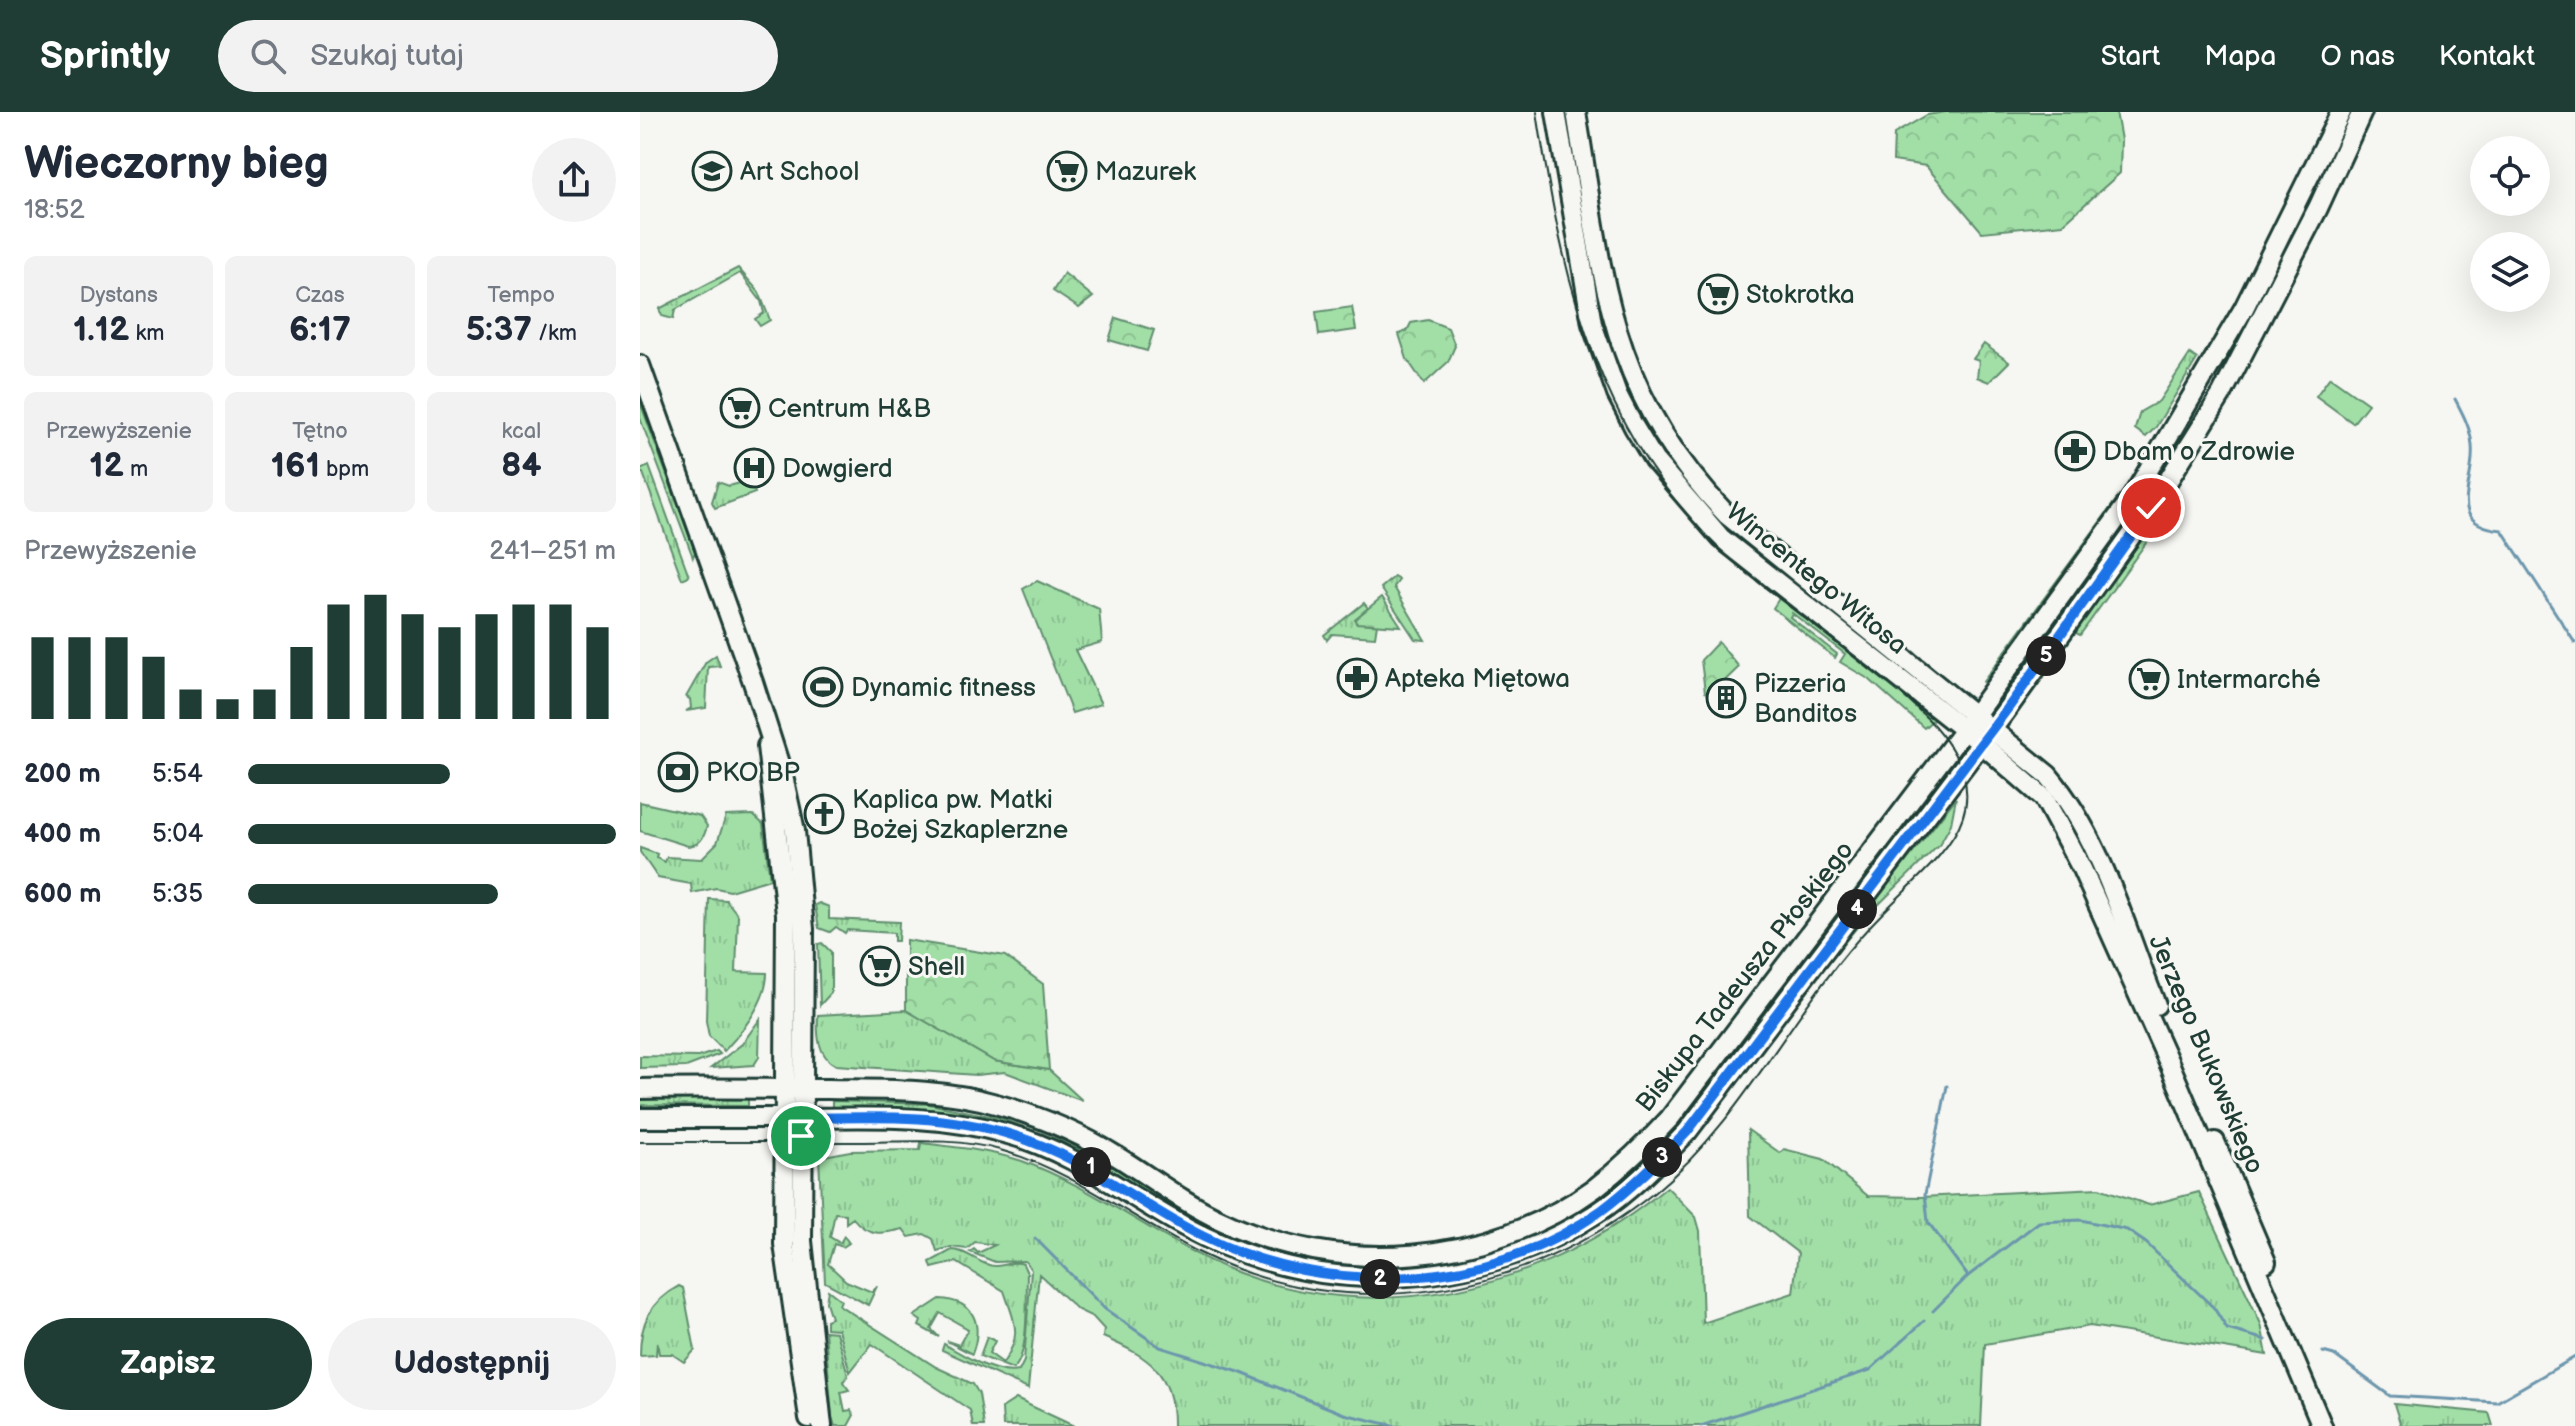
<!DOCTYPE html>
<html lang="pl">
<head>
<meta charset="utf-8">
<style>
	body { margin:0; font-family:"Balsamiq Sans",sans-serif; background:#f2f2f3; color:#1f2937; height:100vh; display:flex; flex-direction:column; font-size:30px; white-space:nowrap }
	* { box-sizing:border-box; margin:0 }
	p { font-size:26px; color:#747a83 }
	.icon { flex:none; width:44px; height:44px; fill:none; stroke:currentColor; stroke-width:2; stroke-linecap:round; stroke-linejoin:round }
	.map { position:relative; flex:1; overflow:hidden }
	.sheet { display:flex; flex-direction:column; background:#fff; width:640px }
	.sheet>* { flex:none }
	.fabs { position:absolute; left:1830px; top:24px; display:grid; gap:16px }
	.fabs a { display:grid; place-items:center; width:80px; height:80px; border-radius:50%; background:#fff; box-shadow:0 8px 32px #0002; font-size:40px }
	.pin { position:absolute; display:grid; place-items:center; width:68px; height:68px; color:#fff; margin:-34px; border:4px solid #fff; border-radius:50%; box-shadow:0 2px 8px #0007 }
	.km { position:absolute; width:40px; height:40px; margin:-20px; border-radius:50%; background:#222; color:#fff; font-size:22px; line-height:40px; text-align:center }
	.round { display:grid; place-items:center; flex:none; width:84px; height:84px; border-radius:42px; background:#f2f2f3 }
	.summary { display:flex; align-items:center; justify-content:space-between; height:136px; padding:0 24px }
	h1 { font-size:44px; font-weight:700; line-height:60px }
	.stats { display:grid; grid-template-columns:repeat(3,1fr); gap:12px; height:136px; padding:8px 24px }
	.stats div { display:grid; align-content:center; border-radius:12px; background:#f2f2f3; text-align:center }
	.stats b { font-size:34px; font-weight:700 }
	.stats small { font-size:22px; font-weight:400 }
	.stats p { font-size:22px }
	.chart { height:224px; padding:16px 24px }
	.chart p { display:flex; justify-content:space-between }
	.chart svg { width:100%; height:144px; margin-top:8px; stroke:#1f3d34; stroke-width:6 }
	.action { display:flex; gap:16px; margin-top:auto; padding:16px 24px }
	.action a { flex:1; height:92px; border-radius:48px; background:#1f3d34; color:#fff; font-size:32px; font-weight:700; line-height:92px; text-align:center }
	.action a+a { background:#f2f2f3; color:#1f2937 }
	ul { padding:0 24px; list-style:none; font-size:26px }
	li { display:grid; grid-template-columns:128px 96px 1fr; align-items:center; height:60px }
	li i { height:20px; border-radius:10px; background:#1f3d34 }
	header { display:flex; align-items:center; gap:48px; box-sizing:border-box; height:112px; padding:0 40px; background:#1f3d34; color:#fff }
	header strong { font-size:38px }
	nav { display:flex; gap:44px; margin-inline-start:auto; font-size:28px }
	.search { width:560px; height:72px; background:#f2f2f3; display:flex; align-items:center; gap:20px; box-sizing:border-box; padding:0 28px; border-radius:44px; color:#747a83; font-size:30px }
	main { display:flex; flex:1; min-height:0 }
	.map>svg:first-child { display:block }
	.grass { fill:url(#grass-tufts); stroke:#608e6e; stroke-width:2 }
	.forest { fill:url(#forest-crowns); stroke:#608e6e; stroke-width:2 }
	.pitch { fill:#a2dfa7; stroke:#608e6e; stroke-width:2 }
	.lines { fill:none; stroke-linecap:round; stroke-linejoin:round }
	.stream { stroke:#6c96ac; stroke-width:3 }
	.secondary-casing { stroke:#1f3d34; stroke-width:24 }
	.secondary { stroke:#f6f6f2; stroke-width:18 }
	.tram { stroke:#1f3d34; stroke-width:2 }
	.route-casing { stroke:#fff; stroke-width:16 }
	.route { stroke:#1a73e8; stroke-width:10 }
	.labels { text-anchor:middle; stroke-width:6; stroke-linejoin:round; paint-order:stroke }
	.poi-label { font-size:26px; fill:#1f3d34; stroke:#f6f6f2; text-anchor:start }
	.street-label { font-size:26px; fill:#1f3d34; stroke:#f6f6f2 }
</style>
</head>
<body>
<header>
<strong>Sprintly</strong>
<div class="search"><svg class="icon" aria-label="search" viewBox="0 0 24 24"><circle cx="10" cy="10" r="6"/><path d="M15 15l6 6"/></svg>Szukaj tutaj</div>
<nav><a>Start</a><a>Mapa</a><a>O nas</a><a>Kontakt</a></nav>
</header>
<main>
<section class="sheet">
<div class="summary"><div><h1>Wieczorny bieg</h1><p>18:52</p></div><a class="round"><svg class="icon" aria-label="share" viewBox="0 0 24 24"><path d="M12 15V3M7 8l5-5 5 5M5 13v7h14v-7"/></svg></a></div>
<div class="stats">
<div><p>Dystans</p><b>1.12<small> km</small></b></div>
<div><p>Czas</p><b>6:17</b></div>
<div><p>Tempo</p><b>5:37<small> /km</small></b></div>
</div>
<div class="stats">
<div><p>Przewyższenie</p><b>12<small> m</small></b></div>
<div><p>Tętno</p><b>161<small> bpm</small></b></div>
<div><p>kcal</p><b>84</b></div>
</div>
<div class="chart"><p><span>Przewyższenie</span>241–251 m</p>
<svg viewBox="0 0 160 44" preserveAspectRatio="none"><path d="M5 44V19M15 44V19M25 44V19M35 44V25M45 44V35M55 44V38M65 44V35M75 44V22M85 44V9M95 44V6M105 44V12M115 44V16M125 44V12M135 44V9M145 44V9M155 44V16"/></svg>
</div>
<ul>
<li><b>200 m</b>5:54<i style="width:55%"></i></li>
<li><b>400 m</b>5:04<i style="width:100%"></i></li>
<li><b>600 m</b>5:35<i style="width:68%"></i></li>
</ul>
<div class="action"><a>Zapisz</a><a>Udostępnij</a></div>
</section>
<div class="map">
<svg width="1935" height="1314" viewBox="0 0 1935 1314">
	<defs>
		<pattern id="grass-tufts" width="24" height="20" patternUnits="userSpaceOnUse" patternTransform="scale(2)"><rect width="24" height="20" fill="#a2dfa7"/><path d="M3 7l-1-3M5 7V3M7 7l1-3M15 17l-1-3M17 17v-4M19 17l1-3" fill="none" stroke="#8bc090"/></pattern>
		<pattern id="forest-crowns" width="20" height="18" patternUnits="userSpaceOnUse" patternTransform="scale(2)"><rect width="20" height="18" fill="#a2dfa7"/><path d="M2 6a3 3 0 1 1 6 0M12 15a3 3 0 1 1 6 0" fill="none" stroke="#8bc090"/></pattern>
	</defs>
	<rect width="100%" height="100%" fill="#f6f6f2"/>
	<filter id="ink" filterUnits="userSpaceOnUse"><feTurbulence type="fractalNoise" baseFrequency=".0125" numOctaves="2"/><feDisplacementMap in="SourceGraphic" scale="16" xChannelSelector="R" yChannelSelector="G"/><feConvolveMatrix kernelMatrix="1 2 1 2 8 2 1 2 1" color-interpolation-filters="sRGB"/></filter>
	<g filter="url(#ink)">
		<g class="grass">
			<path d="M98,156L119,180L130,208L120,214L115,207L124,201L121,189L100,161L35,198L33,207L22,204L19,197Z"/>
			<path d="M1550,242L1557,247L1516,315L1506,325L1495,317L1500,300L1519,289Z"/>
			<path d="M0,290L55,440L53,445L0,306Z"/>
			<path d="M992,292L1035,354L1195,500L1155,477L1081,417L1030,358L990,293Z"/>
			<path d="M9,354L49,464L42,467L3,361H0V358Z"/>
			<path d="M111,368L115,381L75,396L72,390L78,370L89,374Z"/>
			<path d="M1479,384L1483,385L1456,427L1342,571Z"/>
			<path d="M1514,405L1521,410L1440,523L1434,520Z"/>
			<path d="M1088,441L1294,607L1284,616L1230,568L1200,550L1205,542L1152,501L1150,505L1197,542L1195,546L1133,496L1140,485Z"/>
			<path d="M754,465L759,468L754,475L785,528L775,527L741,476Z"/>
			<path d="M397,469L459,497L462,530L435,538L461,592L432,601L383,477Z"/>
			<path d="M724,491L728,496L715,507L716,510L737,512L735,525L692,522L687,528L684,523Z"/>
			<path d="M76,543L80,554L68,555L66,596L46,599L51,596L50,587L46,585L66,550Z"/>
			<path d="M1307,651L1309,654C1234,754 1164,856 1090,956L1084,950Z"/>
			<path d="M1316,686L1311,712L1300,732L1223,808L1186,852Z"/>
			<path d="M0,690L60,704L67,714C64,726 60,733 48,734L0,719Z"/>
			<path d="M113,703L123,712L130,767L90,779L76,776L52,781L51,772L18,766L0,740V736L17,742L16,746L25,750L27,745L61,747L77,731L86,704Z"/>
			<path d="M69,787L86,788L98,803L96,860L127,861C127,890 103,919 84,939L69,924L66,909Z"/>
			<path d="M179,791L189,795V807L259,810L258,829H254V821L207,818L205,821L196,815L190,820L179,816L175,793Z"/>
			<path d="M182,831L191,840V881L180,893L178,832Z"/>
			<path d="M266,898L354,949L409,958L443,989L365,960L336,963L196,953C177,944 177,921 178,903Z"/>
			<path d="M120,907L119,945L114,953L71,956L102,932Z"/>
			<path d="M77,939L80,942L46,955L0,956V944L58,945Z"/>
			<path d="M1077,959L1084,964L1010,1049L956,1093L901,1124L805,1154L697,1158L607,1136L533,1099L436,1040L192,998V989L289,992L360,1006L422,1029L669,1145L736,1152L869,1129L1032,1013Z"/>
			<path d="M108,984V994L0,993V985Z"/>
			<path d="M1108,1018L1140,1041L1144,1037L1183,1047L1228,1084L1281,1085L1459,1076L1509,1093L1559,1080L1621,1212L1627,1243L1450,1214L1345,1232L1341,1314H533C534,1260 509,1245 463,1225L464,1217L453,1205L438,1198L399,1162L388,1277L302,1238L304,1232C324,1243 356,1264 379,1259L384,1249L391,1158L385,1149L355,1150L330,1140L334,1137L338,1141L355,1133L335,1130L327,1137L311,1135L297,1139L293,1127L284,1122L269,1125L263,1117C243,1122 228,1125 213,1106L206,1111V1102L195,1101L190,1125L200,1131L204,1124L209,1131L203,1135L194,1132L188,1152L206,1169L232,1180L237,1174L228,1193L185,1170L179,1045L210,1039L280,1038L281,1031C314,1035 349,1038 382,1049C454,1075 516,1126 586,1156C736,1219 906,1177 1027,1075L1056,1105L1060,1119L1063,1211L1153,1181L1158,1141L1110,1104Z"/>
			<path d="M312,1138C328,1138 340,1154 356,1154C366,1154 372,1148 383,1152L387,1161C386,1183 390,1244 373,1257L340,1244L347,1225L355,1229L349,1241L363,1251C382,1224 376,1213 364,1179L316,1150L292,1156L290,1150Z"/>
			<path d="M39,1174L43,1176L55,1238L44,1250L32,1242H19L17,1230L16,1243L0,1244C0,1212 9,1190 39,1174Z"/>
			<path d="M188,1178L201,1188L199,1193L296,1255L333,1272L339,1282L344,1314H333L330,1298L232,1232L210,1260L198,1217L186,1216V1208L191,1206L186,1190Z"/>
			<path d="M300,1187C335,1189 343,1212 332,1242L307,1229L319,1233L328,1217L300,1201L291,1217L299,1225L279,1214L281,1209L274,1204Z"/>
			<path d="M185,1219L196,1220L208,1263L203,1270L209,1278L201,1280L205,1299L211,1298L214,1303L208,1314H195L192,1305Z"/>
			<path d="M376,1287L434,1314H363L362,1296Z"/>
			<path d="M1754,1292L1849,1301L1853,1314H1761Z"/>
		</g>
		<g class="forest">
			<path d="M1306,0H1476L1481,28L1480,61L1423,112L1342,120L1286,54L1253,49L1254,22L1287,3Z"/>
			<path d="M424,161L453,185L439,196L413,179Z"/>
			<path d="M712,195L716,218L679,223L676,200Z"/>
			<path d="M476,206L514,218L507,239L469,228Z"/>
			<path d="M788,208L808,216L815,234L808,250L784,272L767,247L759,222L767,219L771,211Z"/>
			<path d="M1344,232L1369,250L1349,270L1337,265L1339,249L1333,247Z"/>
			<path d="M742,485L761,514L716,511L715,507Z"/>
			<path d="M1078,530L1099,555L1070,583L1065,580L1061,548Z"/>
			<path d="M266,828L365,844L403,872L409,958L354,949L266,898Z"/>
		</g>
		<path class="pitch" d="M1690,265L1728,292L1713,311L1676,284Z"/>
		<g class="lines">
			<g class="stream">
				<path d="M1815,287C1823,302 1831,317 1832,334C1836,372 1803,412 1862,418L1935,531"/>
				<path d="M1307,974L1285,1082L1288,1110L1327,1163"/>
				<path d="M395,1126L465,1197L520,1235L599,1260L704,1302L755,1314"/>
				<path d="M1293,1199L1328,1164L1399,1110L1441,1108L1487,1118L1506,1131L1574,1196L1587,1217L1626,1228"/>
				<path d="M1683,1240L1694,1243L1750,1284L1857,1290L1935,1245"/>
				<path d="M1061,1314L1230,1258L1284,1209"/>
			</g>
			<defs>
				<g id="secondary">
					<path d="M916,0L952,212L977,282L994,315L1014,348L1081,426L1341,631L1404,686L1442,757L1530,953L1682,1314"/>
					<path d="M936,0C963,163 966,277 1087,403L1408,663C1463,728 1484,815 1516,893"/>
					<path d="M0,253L113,570L143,664L155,719L164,817L162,1129L182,1314"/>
					<path d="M127,634L146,802L144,1132L169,1306"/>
					<path d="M0,977C63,976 125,977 188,977C245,978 301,976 356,992C399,1004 440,1021 478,1045C512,1066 544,1091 581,1108C699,1165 848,1154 955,1076C982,1055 1007,1031 1030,1006L1324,618L1493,384L1604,196L1701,0"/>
					<path d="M0,1006C57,1006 113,1006 169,1006C237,1005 302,1003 368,1022C442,1042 497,1093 565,1125C692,1186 838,1177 957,1101C991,1079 1019,1049 1047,1020L1365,600L1511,396L1582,282L1678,96L1722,0"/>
					<path d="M1575,1030L1626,1150"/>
				</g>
			</defs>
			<use href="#secondary" class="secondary-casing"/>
			<use href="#secondary" class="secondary"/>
			<path class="tram" d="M0,1030C73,1030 145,1030 218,1030C265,1030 314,1025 360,1038C432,1058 494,1108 560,1141C711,1216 887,1184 1015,1080C1104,1008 1153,896 1231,813C1292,747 1376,702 1289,608C1231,550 1158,505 1095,451C959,333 923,171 897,0"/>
		</g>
	</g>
	<g class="lines" filter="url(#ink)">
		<defs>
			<path id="route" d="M161,1024L162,1006C232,1005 304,1001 372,1023C448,1046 496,1092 564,1125C689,1186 848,1180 962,1098C993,1075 1020,1047 1047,1020L1368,596L1511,396"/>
		</defs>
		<use href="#route" class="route-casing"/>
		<use href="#route" class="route"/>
	</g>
	<defs>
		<symbol id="school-ring" viewBox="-11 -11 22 22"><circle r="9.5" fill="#f6f6f2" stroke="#1f3d34" stroke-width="1.5"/><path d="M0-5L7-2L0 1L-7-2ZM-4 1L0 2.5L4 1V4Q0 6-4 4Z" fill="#1f3d34"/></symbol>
		<symbol id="supermarket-ring" viewBox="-11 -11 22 22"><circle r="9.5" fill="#f6f6f2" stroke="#1f3d34" stroke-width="1.5"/><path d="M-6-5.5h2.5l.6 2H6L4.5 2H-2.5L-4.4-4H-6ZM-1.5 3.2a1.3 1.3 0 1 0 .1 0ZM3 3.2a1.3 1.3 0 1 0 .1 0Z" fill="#1f3d34"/></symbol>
		<symbol id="pharmacy-ring" viewBox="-11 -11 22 22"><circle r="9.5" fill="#f6f6f2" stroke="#1f3d34" stroke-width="1.5"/><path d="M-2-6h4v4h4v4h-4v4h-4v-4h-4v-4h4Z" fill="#1f3d34"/></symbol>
		<symbol id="hospital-ring" viewBox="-11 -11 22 22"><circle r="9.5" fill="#f6f6f2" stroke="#1f3d34" stroke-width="1.5"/><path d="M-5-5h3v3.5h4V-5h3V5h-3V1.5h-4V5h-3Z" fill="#1f3d34"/></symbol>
		<symbol id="stadium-ring" viewBox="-11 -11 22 22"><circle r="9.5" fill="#f6f6f2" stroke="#1f3d34" stroke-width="1.5"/><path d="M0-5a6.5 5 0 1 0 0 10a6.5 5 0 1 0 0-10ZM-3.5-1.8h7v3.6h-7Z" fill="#1f3d34"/></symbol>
		<symbol id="building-ring" viewBox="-11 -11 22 22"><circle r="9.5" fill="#f6f6f2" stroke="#1f3d34" stroke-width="1.5"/><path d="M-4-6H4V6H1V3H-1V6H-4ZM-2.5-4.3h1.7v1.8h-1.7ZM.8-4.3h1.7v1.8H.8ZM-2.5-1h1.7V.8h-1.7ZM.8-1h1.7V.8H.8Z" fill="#1f3d34"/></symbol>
		<symbol id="bank-ring" viewBox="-11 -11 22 22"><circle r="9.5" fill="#f6f6f2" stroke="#1f3d34" stroke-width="1.5"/><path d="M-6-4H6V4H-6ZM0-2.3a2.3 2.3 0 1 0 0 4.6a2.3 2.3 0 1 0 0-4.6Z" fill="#1f3d34"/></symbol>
		<symbol id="church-ring" viewBox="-11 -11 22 22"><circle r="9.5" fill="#f6f6f2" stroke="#1f3d34" stroke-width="1.5"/><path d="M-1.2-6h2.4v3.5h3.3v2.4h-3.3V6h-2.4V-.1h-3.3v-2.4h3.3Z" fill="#1f3d34"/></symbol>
	</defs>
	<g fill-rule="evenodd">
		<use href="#school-ring" x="50" y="37" width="44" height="44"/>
		<use href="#supermarket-ring" x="405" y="37" width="44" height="44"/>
		<use href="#supermarket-ring" x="1056" y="160" width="44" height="44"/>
		<use href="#supermarket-ring" x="78" y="274" width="44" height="44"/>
		<use href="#pharmacy-ring" x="1413" y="317" width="44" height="44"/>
		<use href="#hospital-ring" x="92" y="334" width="44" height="44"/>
		<use href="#pharmacy-ring" x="695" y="544" width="44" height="44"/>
		<use href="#supermarket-ring" x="1487" y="545" width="44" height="44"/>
		<use href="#stadium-ring" x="161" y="553" width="44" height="44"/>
		<use href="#building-ring" x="1064" y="564" width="44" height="44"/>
		<use href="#bank-ring" x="16" y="638" width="44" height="44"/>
		<use href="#church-ring" x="162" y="680" width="44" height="44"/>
		<use href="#supermarket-ring" x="218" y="832" width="44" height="44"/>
	</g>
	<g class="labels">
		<g class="poi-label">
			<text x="100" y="68">Art School</text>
			<text x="455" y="68">Mazurek</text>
			<text x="1106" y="191">Stokrotka</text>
			<text x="128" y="305">Centrum H&amp;B</text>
			<text x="1463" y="348">Dbam o Zdrowie</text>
			<text x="142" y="365">Dowgierd</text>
			<text x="745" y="575">Apteka Miętowa</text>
			<text x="1537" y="576">Intermarché</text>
			<text x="1114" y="580">Pizzeria<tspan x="1114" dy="30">Banditos</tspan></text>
			<text x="211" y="584">Dynamic fitness</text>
			<text x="66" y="669">PKO BP</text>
			<text x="212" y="696">Kaplica pw. Matki<tspan x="212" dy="30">Bożej Szkaplerzne</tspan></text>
			<text x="268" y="863">Shell</text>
		</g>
		<g class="street-label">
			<text transform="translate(1177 466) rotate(39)" y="9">Wincentego Witosa</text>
			<text transform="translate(1104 864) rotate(-52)" y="9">Biskupa Tadeusza Płoskiego</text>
			<text transform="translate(1567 942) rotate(67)" y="9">Jerzego Bukowskiego</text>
		</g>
	</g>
</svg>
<div class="fabs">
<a><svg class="icon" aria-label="locate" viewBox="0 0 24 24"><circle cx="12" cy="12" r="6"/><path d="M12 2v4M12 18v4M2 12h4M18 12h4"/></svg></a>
<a><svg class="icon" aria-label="layers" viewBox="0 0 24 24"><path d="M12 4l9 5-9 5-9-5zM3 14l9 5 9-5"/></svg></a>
</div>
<div class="pin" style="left:161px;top:1024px;background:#1e9e55"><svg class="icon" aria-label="arrive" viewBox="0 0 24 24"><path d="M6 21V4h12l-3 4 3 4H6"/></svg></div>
<div class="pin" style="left:1511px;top:396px;background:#d93025"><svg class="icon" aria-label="check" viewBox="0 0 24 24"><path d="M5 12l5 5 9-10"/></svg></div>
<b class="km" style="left:451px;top:1055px">1</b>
<b class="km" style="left:740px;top:1167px">2</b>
<b class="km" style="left:1022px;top:1045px">3</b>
<b class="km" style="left:1217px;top:797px">4</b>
<b class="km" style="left:1406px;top:544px">5</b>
</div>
</main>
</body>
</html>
